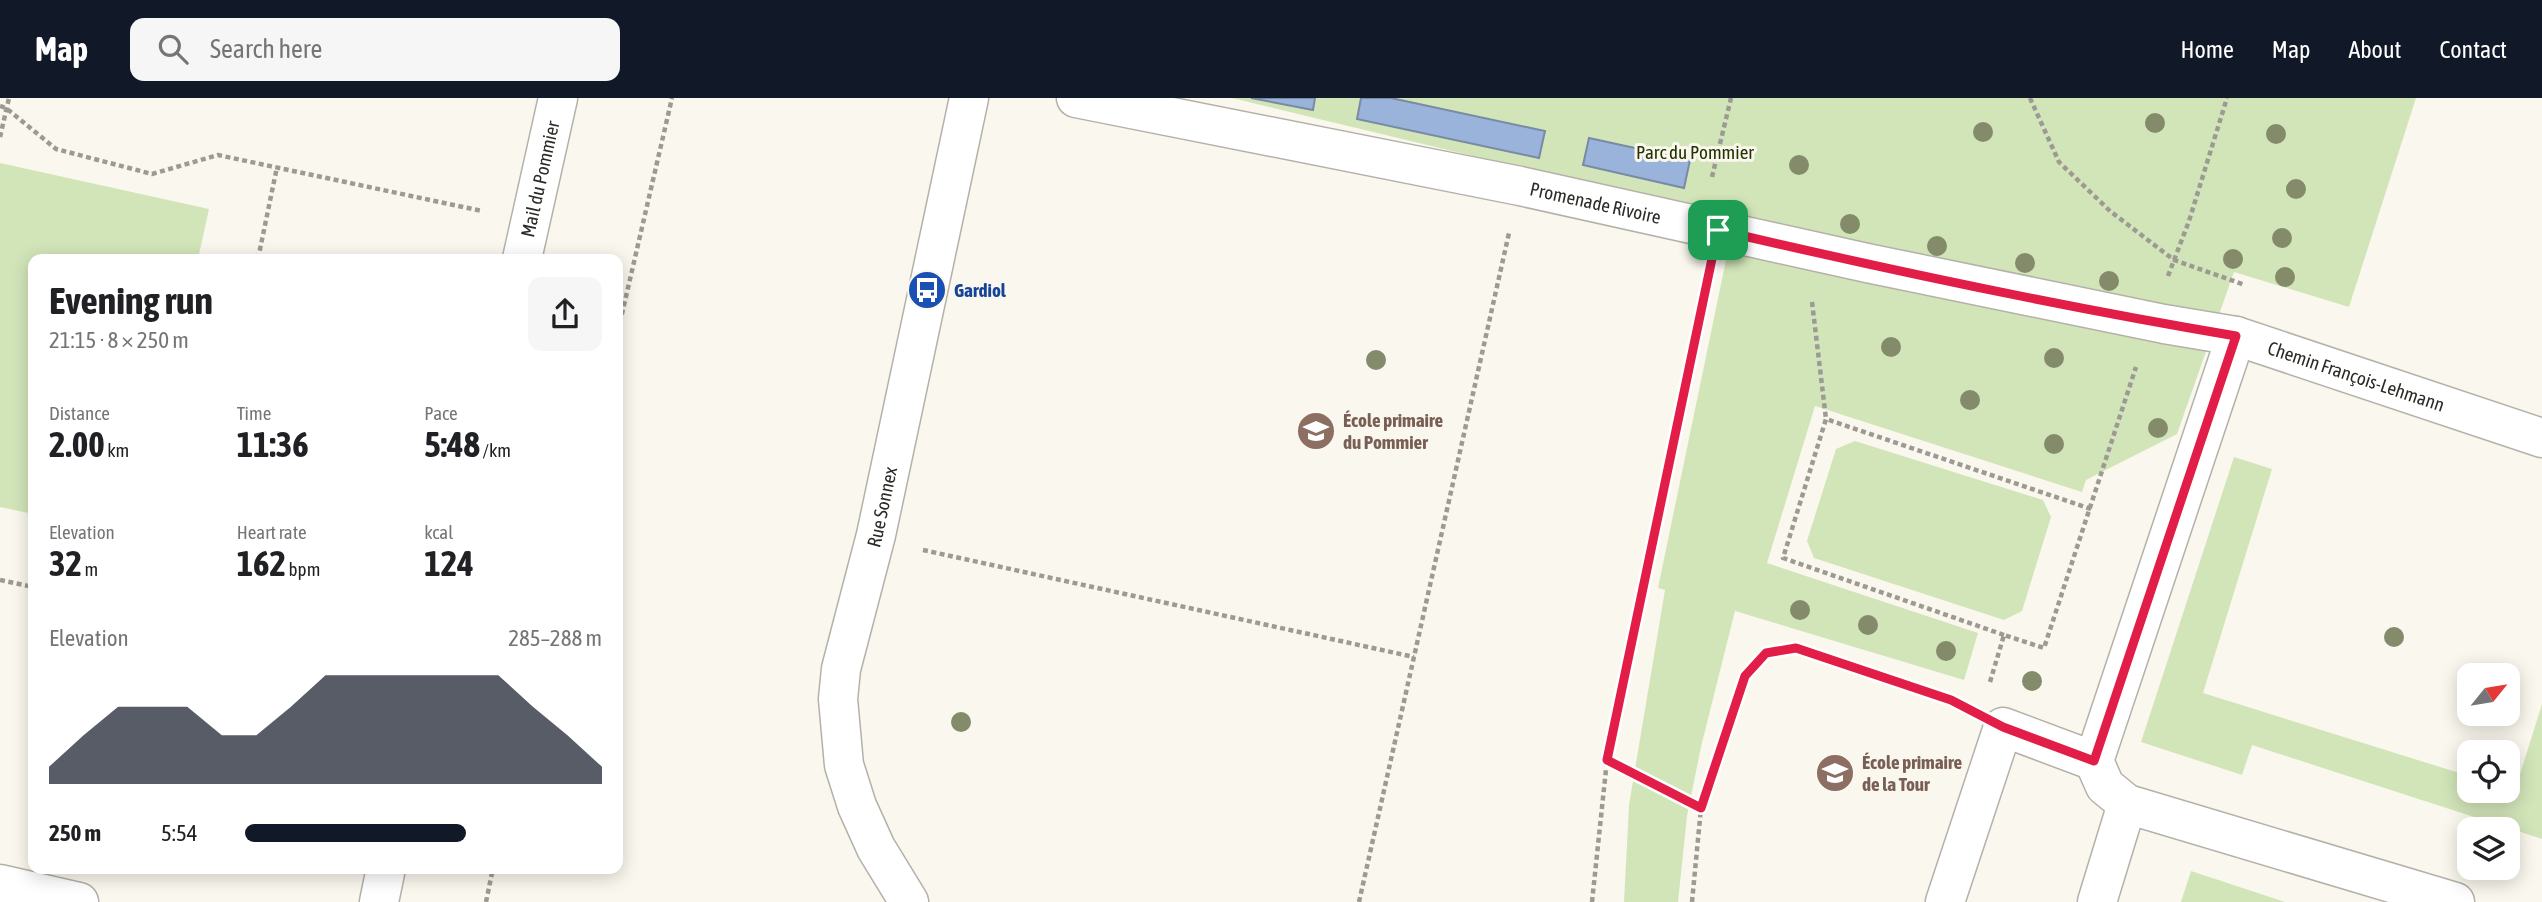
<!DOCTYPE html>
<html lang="en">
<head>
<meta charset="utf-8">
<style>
	body { margin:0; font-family:"Asap Condensed",sans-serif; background:#f6f6f6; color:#202124; height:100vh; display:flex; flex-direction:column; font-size:26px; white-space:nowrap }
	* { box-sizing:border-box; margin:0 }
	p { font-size:23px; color:#757577 }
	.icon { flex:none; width:38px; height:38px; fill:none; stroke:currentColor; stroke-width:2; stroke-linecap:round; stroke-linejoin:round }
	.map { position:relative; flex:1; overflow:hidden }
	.sheet { position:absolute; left:28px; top:156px; width:595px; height:620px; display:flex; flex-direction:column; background:#fff; border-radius:14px; box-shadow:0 4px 18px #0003 }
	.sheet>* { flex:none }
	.needle { width:46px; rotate:60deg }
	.controls { position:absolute; left:2457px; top:565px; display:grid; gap:14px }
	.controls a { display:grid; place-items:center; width:63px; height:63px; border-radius:14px; background:#fff; box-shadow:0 4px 18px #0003; font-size:35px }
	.pin { position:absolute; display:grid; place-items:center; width:60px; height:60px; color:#fff; margin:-30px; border-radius:14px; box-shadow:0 4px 10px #0006 }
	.round { display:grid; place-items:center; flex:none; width:74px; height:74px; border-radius:14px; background:#f6f6f6 }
	.headline { display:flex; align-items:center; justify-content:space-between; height:119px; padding:0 21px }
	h1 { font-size:38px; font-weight:700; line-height:52px }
	.stats { display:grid; grid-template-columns:repeat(3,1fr); gap:10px; height:119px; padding:7px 21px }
	.stats div { display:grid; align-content:center }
	.stats b { font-size:35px; font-weight:700 }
	.stats small { font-size:19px; font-weight:400 }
	.stats p { font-size:19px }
	.chart { height:196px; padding:14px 21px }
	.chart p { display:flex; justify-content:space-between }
	.chart svg { width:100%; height:126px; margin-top:7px; fill:#111827; opacity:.7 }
	ul { padding:0 21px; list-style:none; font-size:23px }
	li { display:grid; grid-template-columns:112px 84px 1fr; align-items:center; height:52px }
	li i { height:18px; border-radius:9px; background:#111827 }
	header { display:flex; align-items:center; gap:42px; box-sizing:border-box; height:98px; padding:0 35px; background:#111827; color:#fff }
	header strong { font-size:33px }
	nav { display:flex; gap:38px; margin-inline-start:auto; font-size:24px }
	.search { width:490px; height:63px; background:#f6f6f6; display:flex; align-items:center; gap:18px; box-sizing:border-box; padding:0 24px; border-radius:14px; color:#757577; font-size:26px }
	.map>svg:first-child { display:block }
	.green { fill:#d2e5b9 }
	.water { fill:#9ab3da; stroke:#798aa4; stroke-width:2 }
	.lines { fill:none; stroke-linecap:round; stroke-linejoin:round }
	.minor-casing { stroke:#b4b1a9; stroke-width:41 }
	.path { stroke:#9d9a94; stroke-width:4.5; stroke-dasharray:5 3.5; stroke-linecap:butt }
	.minor { stroke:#fff; stroke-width:38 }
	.tree { fill:#838b6b }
	.route-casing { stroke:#fff; stroke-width:14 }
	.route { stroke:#e11d48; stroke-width:9 }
	.labels { text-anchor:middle; stroke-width:6; stroke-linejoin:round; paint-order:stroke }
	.park-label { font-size:19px; fill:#223200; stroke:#faf7ee }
	.street-label { font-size:19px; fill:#2c2b27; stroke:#faf7ee }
	.transit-label { font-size:19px; font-weight:bold; fill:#164399; stroke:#faf7ee; text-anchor:start }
	.education-label { font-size:19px; font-weight:bold; fill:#785e54; stroke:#faf7ee; text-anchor:start }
</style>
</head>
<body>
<header>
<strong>Map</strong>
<div class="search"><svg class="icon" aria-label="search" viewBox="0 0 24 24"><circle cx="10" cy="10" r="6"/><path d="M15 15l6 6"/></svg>Search here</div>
<nav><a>Home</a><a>Map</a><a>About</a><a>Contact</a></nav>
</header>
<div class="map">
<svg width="2542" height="804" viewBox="0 0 2542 804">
	<rect width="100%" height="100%" fill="#faf7ee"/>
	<g class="green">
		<path d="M1232,0H2416L2349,209L2234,174L2177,336L2086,382L2082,394L1815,308L1767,465L1978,535L1964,582L1735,513L1701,649L1687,718L1678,804H1624L1629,707L1665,492L1658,490L1726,162L1739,122Z"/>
		<path d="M0,65L209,111L198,161H33V416L0,409Z"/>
		<path d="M1855,343L2043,402L2051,419L2022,513L2004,522L1814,460L1807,443L1836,351Z"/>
		<path d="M2234,359L2272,371L2203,595L2469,678V693H2508V690L2515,692L2542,606V741L2252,647L2242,677L2141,644Z"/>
		<path d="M2191,773L2285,804H2181Z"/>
	</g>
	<g class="water">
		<path d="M1251,0H1315L1313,12Z"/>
		<path d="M1361,0H1391L1545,33L1539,60L1357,21Z"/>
		<path d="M1589,40L1690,62L1684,90L1583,67Z"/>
	</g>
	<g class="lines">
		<defs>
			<g id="minor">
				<path id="s1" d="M1076,0L1520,88L1867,165L2164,226L2236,238L2542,340"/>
				<path id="s2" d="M522,161L558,0"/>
				<path d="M2236,238L2094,663L2105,688L2127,706L2455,804"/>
				<path d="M0,786L79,804"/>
				<path d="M379,804L386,770"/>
				<path id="s3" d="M909,804L876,750L857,708L844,667L838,601L841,571L876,437L969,0"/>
				<path d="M1945,804L2003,629L2094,663"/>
				<path d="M2097,804L2127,706"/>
			</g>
		</defs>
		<use href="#minor" class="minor-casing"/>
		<g class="path">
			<path d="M2030,0L2059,64L2110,113L2174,162L2245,187"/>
			<path d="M0,8L6,10L56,51L152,76L218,57L482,113"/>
			<path d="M0,39L9,0"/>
			<path d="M1712,79L1731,0"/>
			<path d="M258,161L277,69"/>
			<path d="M2168,178L2189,123L2227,0"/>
			<path d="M1812,204L1826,321"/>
			<path d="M618,233L672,0"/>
			<path d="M923,452L1414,559"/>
			<path d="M0,482L33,489"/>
			<path d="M2004,537L1783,460L1826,321L2091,411"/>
			<path d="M1990,584L2004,537L2044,550L2136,269"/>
			<path d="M1701,710L1607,662L1708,180"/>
			<path d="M486,804L493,770"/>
			<path d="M1359,804L1509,135"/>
			<path d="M1592,804L1607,662"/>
			<path d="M1692,804L1701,710L1745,578L1766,555L1796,550L1959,607"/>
		</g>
		<use href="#minor" class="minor"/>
	</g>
	<g class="tree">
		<circle cx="2155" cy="25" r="10"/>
		<circle cx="1983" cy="34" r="10"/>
		<circle cx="2276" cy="36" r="10"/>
		<circle cx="1799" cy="67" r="10"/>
		<circle cx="2296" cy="91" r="10"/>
		<circle cx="1850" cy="126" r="10"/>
		<circle cx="2282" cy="140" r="10"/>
		<circle cx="1937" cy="148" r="10"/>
		<circle cx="2233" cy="161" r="10"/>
		<circle cx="2025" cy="165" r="10"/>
		<circle cx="2285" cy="179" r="10"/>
		<circle cx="2109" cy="183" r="10"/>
		<circle cx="1891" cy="249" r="10"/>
		<circle cx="2054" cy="260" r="10"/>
		<circle cx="1376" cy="262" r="10"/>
		<circle cx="1970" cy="302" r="10"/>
		<circle cx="2158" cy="330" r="10"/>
		<circle cx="2054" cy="346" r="10"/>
		<circle cx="1800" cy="512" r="10"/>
		<circle cx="1868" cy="527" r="10"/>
		<circle cx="2394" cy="539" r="10"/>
		<circle cx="1946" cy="553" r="10"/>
		<circle cx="2032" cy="583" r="10"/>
		<circle cx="961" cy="624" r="10"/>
	</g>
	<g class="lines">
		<defs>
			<path id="route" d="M1718,132C1889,172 2063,209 2236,238L2094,663L2003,629L1951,602L1796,550L1766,555L1745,578L1701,710L1607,662Z"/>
		</defs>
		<use href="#route" class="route-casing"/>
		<use href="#route" class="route"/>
	</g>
	<defs>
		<symbol id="bus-disc" viewBox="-11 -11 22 22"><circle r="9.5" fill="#1a4fb4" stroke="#faf7ee"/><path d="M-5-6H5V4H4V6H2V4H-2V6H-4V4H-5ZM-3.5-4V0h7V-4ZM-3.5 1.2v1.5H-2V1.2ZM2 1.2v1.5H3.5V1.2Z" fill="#fff"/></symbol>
		<symbol id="school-disc" viewBox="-11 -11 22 22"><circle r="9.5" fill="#8d6e63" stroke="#faf7ee"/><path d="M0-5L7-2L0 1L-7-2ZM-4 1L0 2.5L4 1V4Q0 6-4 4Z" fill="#fff"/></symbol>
	</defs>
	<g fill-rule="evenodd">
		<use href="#bus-disc" x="905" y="170" width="44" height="44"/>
		<use href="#school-disc" x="1294" y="311" width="44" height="44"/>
		<use href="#school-disc" x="1813" y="653" width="44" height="44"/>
	</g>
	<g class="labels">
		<g class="park-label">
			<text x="1695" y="61">Parc du Pommier</text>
		</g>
		<g class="street-label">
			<text dy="7" stroke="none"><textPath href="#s2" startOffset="82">Mail du Pommier</textPath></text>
			<text dy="7" stroke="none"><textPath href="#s1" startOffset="530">Promenade Rivoire</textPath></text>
			<text dy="7" stroke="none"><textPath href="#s1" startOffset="1311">Chemin François-Lehmann</textPath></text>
			<text dy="7" stroke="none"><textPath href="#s3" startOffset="416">Rue Sonnex</textPath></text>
		</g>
		<g class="transit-label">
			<text x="954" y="199">Gardiol</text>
		</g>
		<g class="education-label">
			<text x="1343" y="329">École primaire<tspan x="1343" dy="22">du Pommier</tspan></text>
			<text x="1862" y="671">École primaire<tspan x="1862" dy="22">de la Tour</tspan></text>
		</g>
	</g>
</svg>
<div class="controls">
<a><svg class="needle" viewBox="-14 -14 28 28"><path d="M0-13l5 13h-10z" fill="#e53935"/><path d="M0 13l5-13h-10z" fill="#757577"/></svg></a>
<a><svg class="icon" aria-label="locate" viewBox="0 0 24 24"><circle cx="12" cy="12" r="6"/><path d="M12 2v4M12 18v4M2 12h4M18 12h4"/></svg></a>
<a><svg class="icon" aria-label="layers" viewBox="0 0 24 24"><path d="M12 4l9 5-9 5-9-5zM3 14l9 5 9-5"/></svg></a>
</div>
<div class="pin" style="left:1718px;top:132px;background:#1e9e55"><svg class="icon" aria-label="arrive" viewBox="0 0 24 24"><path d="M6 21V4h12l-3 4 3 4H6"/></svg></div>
<section class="sheet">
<div class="headline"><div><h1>Evening run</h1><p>21:15 · 8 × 250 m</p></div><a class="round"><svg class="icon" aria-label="share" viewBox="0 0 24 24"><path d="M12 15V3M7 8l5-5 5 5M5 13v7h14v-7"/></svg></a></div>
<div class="stats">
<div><p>Distance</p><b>2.00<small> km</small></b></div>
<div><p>Time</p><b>11:36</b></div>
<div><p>Pace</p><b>5:48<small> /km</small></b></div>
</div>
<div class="stats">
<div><p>Elevation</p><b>32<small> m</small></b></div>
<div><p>Heart rate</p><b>162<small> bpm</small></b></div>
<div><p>kcal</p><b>124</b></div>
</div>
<div class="chart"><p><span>Elevation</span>285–288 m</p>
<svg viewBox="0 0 160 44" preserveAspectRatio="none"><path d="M0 44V38L10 27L20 17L30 17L40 17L50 27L60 27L70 17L80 6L90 6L100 6L110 6L120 6L130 6L140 17L150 27L160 38V44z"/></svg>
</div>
<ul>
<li><b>250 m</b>5:54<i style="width:62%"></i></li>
</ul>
</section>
</div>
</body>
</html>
